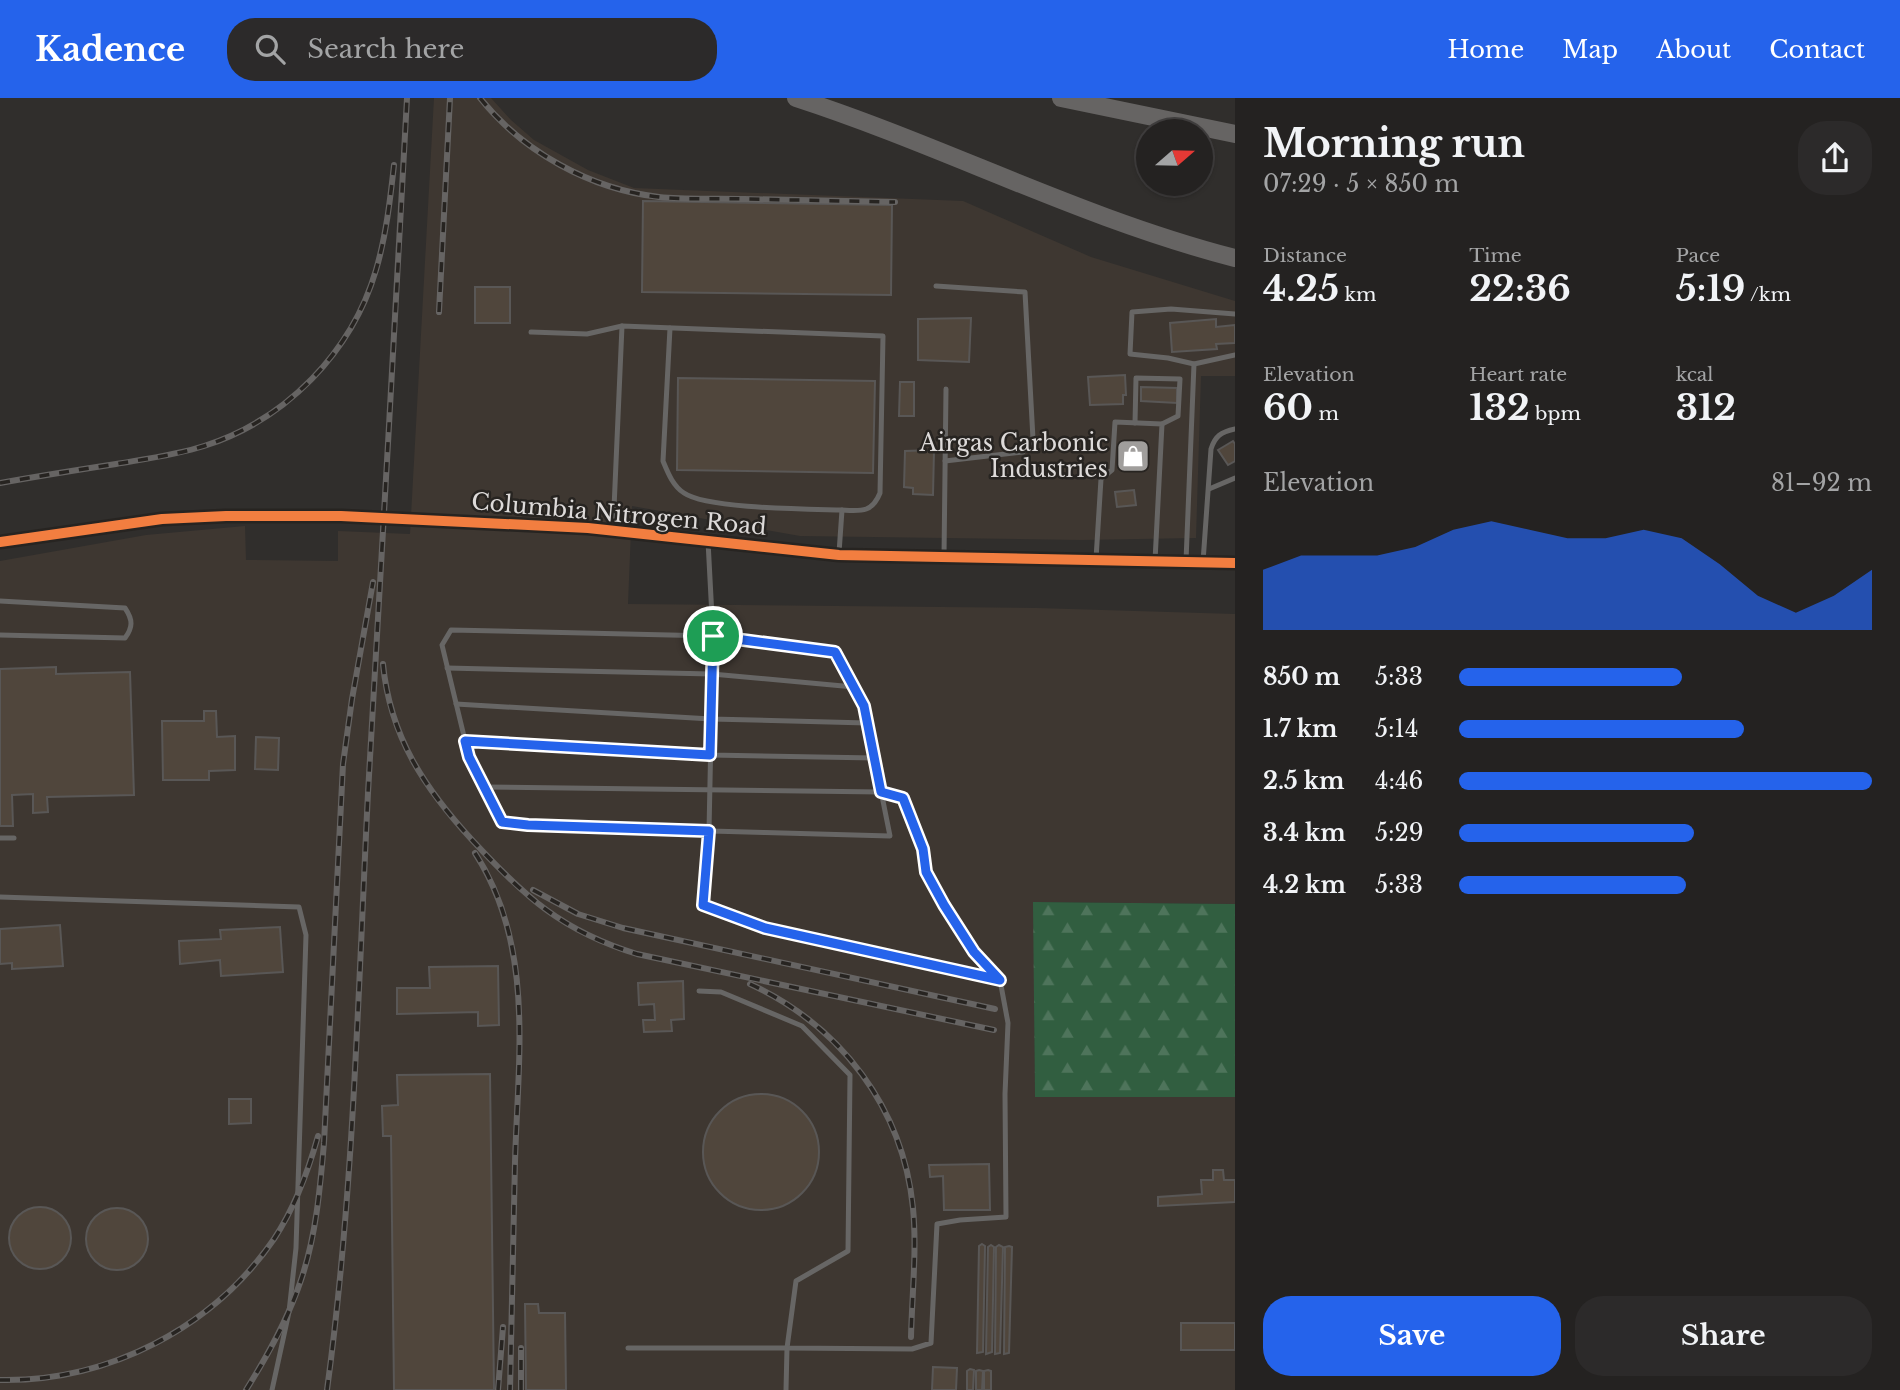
<!DOCTYPE html>
<html lang="en">
<head>
<meta charset="utf-8">
<style>
	body { margin:0; font-family:"Libre Baskerville",serif; background:#2c2a2a; color:#f1f3f6; height:100vh; display:flex; flex-direction:column; font-size:26px; white-space:nowrap }
	* { box-sizing:border-box; margin:0 }
	p { font-size:23px; color:#a3a4a5 }
	.icon { flex:none; width:38px; height:38px; fill:none; stroke:currentColor; stroke-width:2; stroke-linecap:round; stroke-linejoin:round }
	.map { position:relative; flex:1; overflow:hidden }
	.sheet { display:flex; flex-direction:column; background:#242221; width:665px }
	.sheet>* { flex:none }
	.needle { width:46px; rotate:70deg }
	.buttons { position:absolute; left:1136px; top:21px; display:grid; gap:14px }
	.buttons a { display:grid; place-items:center; width:77px; height:77px; border-radius:50%; background:#242221; box-shadow:0 2px 5px #0004,0 0 0 2px #413f3f; font-size:35px }
	.pin { position:absolute; display:grid; place-items:center; width:60px; height:60px; color:#fff; margin:-30px; border:4px solid #fff; border-radius:50%; box-shadow:0 2px 7px #0007 }
	.round { display:grid; place-items:center; flex:none; width:74px; height:74px; border-radius:28px; background:#2c2a2a }
	.summary { display:flex; align-items:center; justify-content:space-between; height:119px; padding:0 28px }
	h1 { font-size:38px; font-weight:700; line-height:52px }
	.figures { display:grid; grid-template-columns:repeat(3,1fr); gap:10px; height:119px; padding:7px 28px }
	.figures div { display:grid; align-content:center }
	.figures b { font-size:35px; font-weight:700 }
	.figures small { font-size:19px; font-weight:400 }
	.figures p { font-size:19px }
	.chart { height:196px; padding:14px 28px }
	.chart p { display:flex; justify-content:space-between }
	.chart svg { width:100%; height:126px; margin-top:7px; fill:#2563eb; opacity:.7 }
	.cta { display:flex; gap:14px; margin-top:auto; padding:14px 28px }
	.cta a { flex:1; height:80px; border-radius:28px; background:#2563eb; color:#fff; font-size:28px; font-weight:700; line-height:80px; text-align:center }
	.cta a+a { background:#2c2a2a; color:#f1f3f6 }
	ul { padding:0 28px; list-style:none; font-size:23px }
	li { display:grid; grid-template-columns:112px 84px 1fr; align-items:center; height:52px }
	li i { height:18px; border-radius:9px; background:#2563eb }
	header { display:flex; align-items:center; gap:42px; box-sizing:border-box; height:98px; padding:0 35px; background:#2563eb; color:#fff }
	header strong { font-size:33px }
	nav { display:flex; gap:38px; margin-inline-start:auto; font-size:24px }
	.search { width:490px; height:63px; background:#2c2a2a; display:flex; align-items:center; gap:18px; box-sizing:border-box; padding:0 24px; border-radius:28px; color:#a3a4a5; font-size:26px }
	main { display:flex; flex:1; min-height:0 }
	.map>svg:first-child { display:block }
	.built { fill:#3e3731 }
	.forest { fill:url(#forest-firs) }
	.building { fill:#50463c; stroke:#595756; stroke-width:2 }
	.lines { fill:none; stroke-linecap:round; stroke-linejoin:round }
	.service { stroke:#676665; stroke-width:5 }
	.tertiary { stroke:#676665; stroke-width:12 }
	.motorway { stroke:#666463; stroke-width:18 }
	.rail-casing { stroke:#666463; stroke-width:6 }
	.rail { stroke:#272421; stroke-width:3.5; stroke-dasharray:10; stroke-linecap:butt }
	.cycleway-casing { stroke:#272421; stroke-width:15 }
	.cycleway { stroke:#f27e40; stroke-width:10 }
	.route-casing { stroke:#fff; stroke-width:14 }
	.route { stroke:#2563eb; stroke-width:9 }
	.labels { text-anchor:middle; stroke-width:5; stroke-linejoin:round; paint-order:stroke }
	.poi-label { font-size:23px; fill:#dddad9; stroke:#272421; text-anchor:end }
	.street-label { font-size:23px; fill:#dddad9; stroke:#272421 }
</style>
</head>
<body>
<header>
<strong>Kadence</strong>
<div class="search"><svg class="icon" aria-label="search" viewBox="0 0 24 24"><circle cx="10" cy="10" r="6"/><path d="M15 15l6 6"/></svg>Search here</div>
<nav><a>Home</a><a>Map</a><a>About</a><a>Contact</a></nav>
</header>
<main>
<div class="map">
<svg width="1235" height="1292" viewBox="0 0 1235 1292">
	<defs>
		<pattern id="forest-firs" width="22" height="20" patternUnits="userSpaceOnUse" patternTransform="scale(1.75)"><rect width="22" height="20" fill="#315e40"/><path d="M5 1l3.5 6h-7zM16 11l3.5 6h-7z" fill="#4e745b"/></pattern>
	</defs>
	<rect width="100%" height="100%" fill="#302e2c"/>
	<path class="built" d="M434,0H491L511,22L534,42L588,72L634,90L963,103L1091,159L1235,203V278H1201L1196,440L1081,442L800,438L632,408L628,506L1037,510L1235,516V806L1034,804L1035,999H1235V1292H0V463L146,437L245,428L246,462L338,463V433L410,436Z"/>
	<path class="forest" d="M1033,804L1235,806V999H1035Z"/>
	<g class="building">
		<path d="M643,103L892,107L891,197L642,194Z"/>
		<rect x="475" y="189" width="35" height="36"/>
		<path d="M971,220L969,264L918,262V221Z"/>
		<path d="M1216,221V229L1235,227V245L1216,246L1217,251L1172,254L1170,225Z"/>
		<path d="M1125,277L1126,297H1123V306L1090,307L1088,279Z"/>
		<path d="M678,280L875,283L873,375L677,372Z"/>
		<path d="M900,284H914V318H899Z"/>
		<path d="M1141,289L1177,290V305L1141,303Z"/>
		<path d="M1233,343L1235,346V363L1228,367L1218,352Z"/>
		<path d="M934,352L933,397L913,396V390L904,389L905,353Z"/>
		<path d="M1134,392L1136,407L1117,409L1115,394Z"/>
		<path d="M56,569V576L130,574L134,697L47,699L48,714L33,715V696L12,697L13,728H0V571Z"/>
		<path d="M204,613H216L217,639L235,638V672L209,673V682H163L162,623H204Z"/>
		<path d="M256,639L279,640L278,672L255,671Z"/>
		<path d="M60,827L63,868L12,871V865L0,866V831Z"/>
		<path d="M280,829L283,874L221,878L220,862L180,866L179,843L221,841L220,832Z"/>
		<path d="M498,868L499,927L478,928V914L397,916V890H430L429,869Z"/>
		<path d="M683,883L684,921L671,922L672,933L644,934L643,922H655L654,906L639,907L638,885Z"/>
		<path d="M490,976L494,1292H394L391,1038H383L382,1008L398,1007L397,977Z"/>
		<circle cx="761" cy="1054" r="58"/>
		<path d="M229,1001H251V1025L229,1026Z"/>
		<path d="M989,1066L990,1112H944L943,1078L930,1079L929,1067Z"/>
		<path d="M1213,1072H1223L1224,1082H1235V1104L1158,1108V1099L1202,1096L1201,1082H1213Z"/>
		<circle cx="40" cy="1140" r="31"/>
		<circle cx="117" cy="1141" r="31"/>
		<path d="M982,1146L985,1148L983,1254L977,1255L979,1148Z"/>
		<path d="M991,1147L994,1149L992,1254L986,1256L988,1149Z"/>
		<path d="M999,1147L1003,1149L1000,1255L995,1256L996,1149Z"/>
		<path d="M1009,1148L1012,1149L1009,1255L1004,1256L1005,1149Z"/>
		<path d="M525,1206H538L539,1215H565L566,1292H526Z"/>
		<rect x="1181" y="1225" width="54" height="27"/>
		<path d="M933,1269L957,1270L956,1292H932Z"/>
		<path d="M970,1271L974,1272L973,1292H967V1273Z"/>
		<path d="M979,1272L983,1273L982,1292H976V1273Z"/>
		<path d="M988,1272L991,1273V1292H984V1273Z"/>
	</g>
	<g class="lines">
		<g class="service">
			<path d="M936,188L1025,194L1033,341L1023,354L945,363"/>
			<path d="M1235,216L1171,211L1132,214L1130,256L1168,260L1194,266L1235,257"/>
			<path d="M670,230L663,363C668,375 673,388 684,395C707,411 809,411 842,412L839,455"/>
			<path d="M531,234L587,236L622,228"/>
			<path d="M1135,325L1136,280L1180,281L1178,318L1162,326"/>
			<path d="M1209,391L1235,380"/>
			<path d="M613,433L622,228L883,238L880,395C872,415 861,413 842,412"/>
			<path d="M944,458L946,291"/>
			<path d="M1096,461L1101,381L1112,372L1115,324L1162,326L1155,463"/>
			<path d="M1186,463L1194,266"/>
			<path d="M1203,464L1211,351C1215,338 1221,334 1235,331"/>
			<path d="M0,503L125,510C133,522 133,529 125,540L0,537"/>
			<path d="M447,570L712,576L854,589"/>
			<path d="M456,606L711,621L867,625"/>
			<path d="M465,643L710,657L875,660"/>
			<path d="M484,689L881,694L903,700L923,751L926,773L944,807L974,854L998,880"/>
			<path d="M0,740H14"/>
			<path d="M0,799L299,809L306,837L296,1150L289,1214L272,1292"/>
			<path d="M699,893L721,894L802,928L850,977L848,1153L796,1183L787,1250L912,1251L931,1245L937,1126L960,1122L1006,1119L1005,996L1008,925L1000,882L765,830L703,807L709,733L713,538L451,532L442,547L469,659L502,724C548,730 594,730 640,731C723,734 807,735 890,738L864,608L835,554L713,538L708,443"/>
			<path d="M628,1250H787L786,1292"/>
		</g>
		<path class="tertiary" d="M0,444L162,421L226,418H341L588,430L839,457L1235,465"/>
		<g class="motorway">
			<path d="M796,0C944,48 1083,121 1235,160"/>
			<path d="M1061,0L1235,36"/>
		</g>
		<defs>
			<g id="rail">
				<path d="M480,0C523,54 590,91 659,99C687,102 716,100 744,101C795,102 845,103 895,104"/>
				<path d="M439,214L450,0"/>
				<path d="M0,385C39,378 77,372 116,366C145,361 176,357 204,348C286,322 352,254 376,172C386,138 390,103 394,67"/>
				<path d="M383,566C390,639 425,691 473,743C525,799 562,833 637,856L994,932"/>
				<path d="M475,755C535,848 518,959 515,1064C513,1140 512,1216 510,1292"/>
				<path d="M533,792L578,816L623,830L995,911"/>
				<path d="M750,886C841,928 903,1010 913,1110C917,1152 912,1196 911,1239"/>
				<path d="M0,1282C108,1284 213,1230 274,1141C295,1109 308,1074 318,1038"/>
				<path d="M246,1292C268,1257 288,1221 301,1182C316,1138 320,1091 324,1045L343,666L352,601L373,484"/>
				<path d="M327,1292C354,1094 358,894 368,695C381,463 395,232 407,0"/>
				<path d="M498,1292L503,1229"/>
				<path d="M521,1292V1250"/>
			</g>
		</defs>
		<use href="#rail" class="rail-casing"/>
		<use href="#rail" class="rail"/>
		<defs>
			<path id="cycleway" d="M0,444L162,421L226,418H341L588,430L839,457L1235,465"/>
		</defs>
		<use href="#cycleway" class="cycleway-casing"/>
		<use href="#cycleway" class="cycleway"/>
	</g>
	<g class="lines">
		<defs>
			<path id="route" d="M713,538L835,554L864,608L881,694L903,700L923,751L926,774L944,807L974,854L1000,882L765,830L703,807L709,733L528,727L502,724L469,659L465,643L710,657Z"/>
		</defs>
		<use href="#route" class="route-casing"/>
		<use href="#route" class="route"/>
	</g>
	<defs>
		<symbol id="shop-square" viewBox="-11 -11 22 22"><rect x="-9" y="-9" width="18" height="18" rx="4" fill="#a09e9c" stroke="#272421"/><path d="M-5-2.5h2.3a2.7 3.5 0 0 1 5.4 0H5L5.5 6h-11ZM-1.5-2.5h3a1.5 2.3 0 0 0-3 0Z" fill="#fff"/></symbol>
	</defs>
	<g fill-rule="evenodd">
		<use href="#shop-square" x="1114" y="339" width="38" height="38"/>
	</g>
	<g class="labels">
		<g class="poi-label">
			<text x="1108" y="353">Airgas Carbonic<tspan x="1108" dy="26">Industries</tspan></text>
		</g>
		<g class="street-label">
			<text transform="translate(619 416) rotate(5)" y="8">Columbia Nitrogen Road</text>
		</g>
	</g>
</svg>
<div class="buttons">
<a><svg class="needle" viewBox="-14 -14 28 28"><path d="M0-13l5 13h-10z" fill="#e53935"/><path d="M0 13l5-13h-10z" fill="#a3a4a5"/></svg></a>
</div>
<div class="pin" style="left:713px;top:538px;background:#1e9e55"><svg class="icon" aria-label="arrive" viewBox="0 0 24 24"><path d="M6 21V4h12l-3 4 3 4H6"/></svg></div>
</div>
<section class="sheet">
<div class="summary"><div><h1>Morning run</h1><p>07:29 · 5 × 850 m</p></div><a class="round"><svg class="icon" aria-label="share" viewBox="0 0 24 24"><path d="M12 15V3M7 8l5-5 5 5M5 13v7h14v-7"/></svg></a></div>
<div class="figures">
<div><p>Distance</p><b>4.25<small> km</small></b></div>
<div><p>Time</p><b>22:36</b></div>
<div><p>Pace</p><b>5:19<small> /km</small></b></div>
</div>
<div class="figures">
<div><p>Elevation</p><b>60<small> m</small></b></div>
<div><p>Heart rate</p><b>132<small> bpm</small></b></div>
<div><p>kcal</p><b>312</b></div>
</div>
<div class="chart"><p><span>Elevation</span>81–92 m</p>
<svg viewBox="0 0 160 44" preserveAspectRatio="none"><path d="M0 44V23L10 18L20 18L30 18L40 15L50 9L60 6L70 9L80 12L90 12L100 9L110 12L120 21L130 32L140 38L150 32L160 23V44z"/></svg>
</div>
<ul>
<li><b>850 m</b>5:33<i style="width:54%"></i></li>
<li><b>1.7 km</b>5:14<i style="width:69%"></i></li>
<li><b>2.5 km</b>4:46<i style="width:100%"></i></li>
<li><b>3.4 km</b>5:29<i style="width:57%"></i></li>
<li><b>4.2 km</b>5:33<i style="width:55%"></i></li>
</ul>
<div class="cta"><a>Save</a><a>Share</a></div>
</section>
</main>
</body>
</html>
